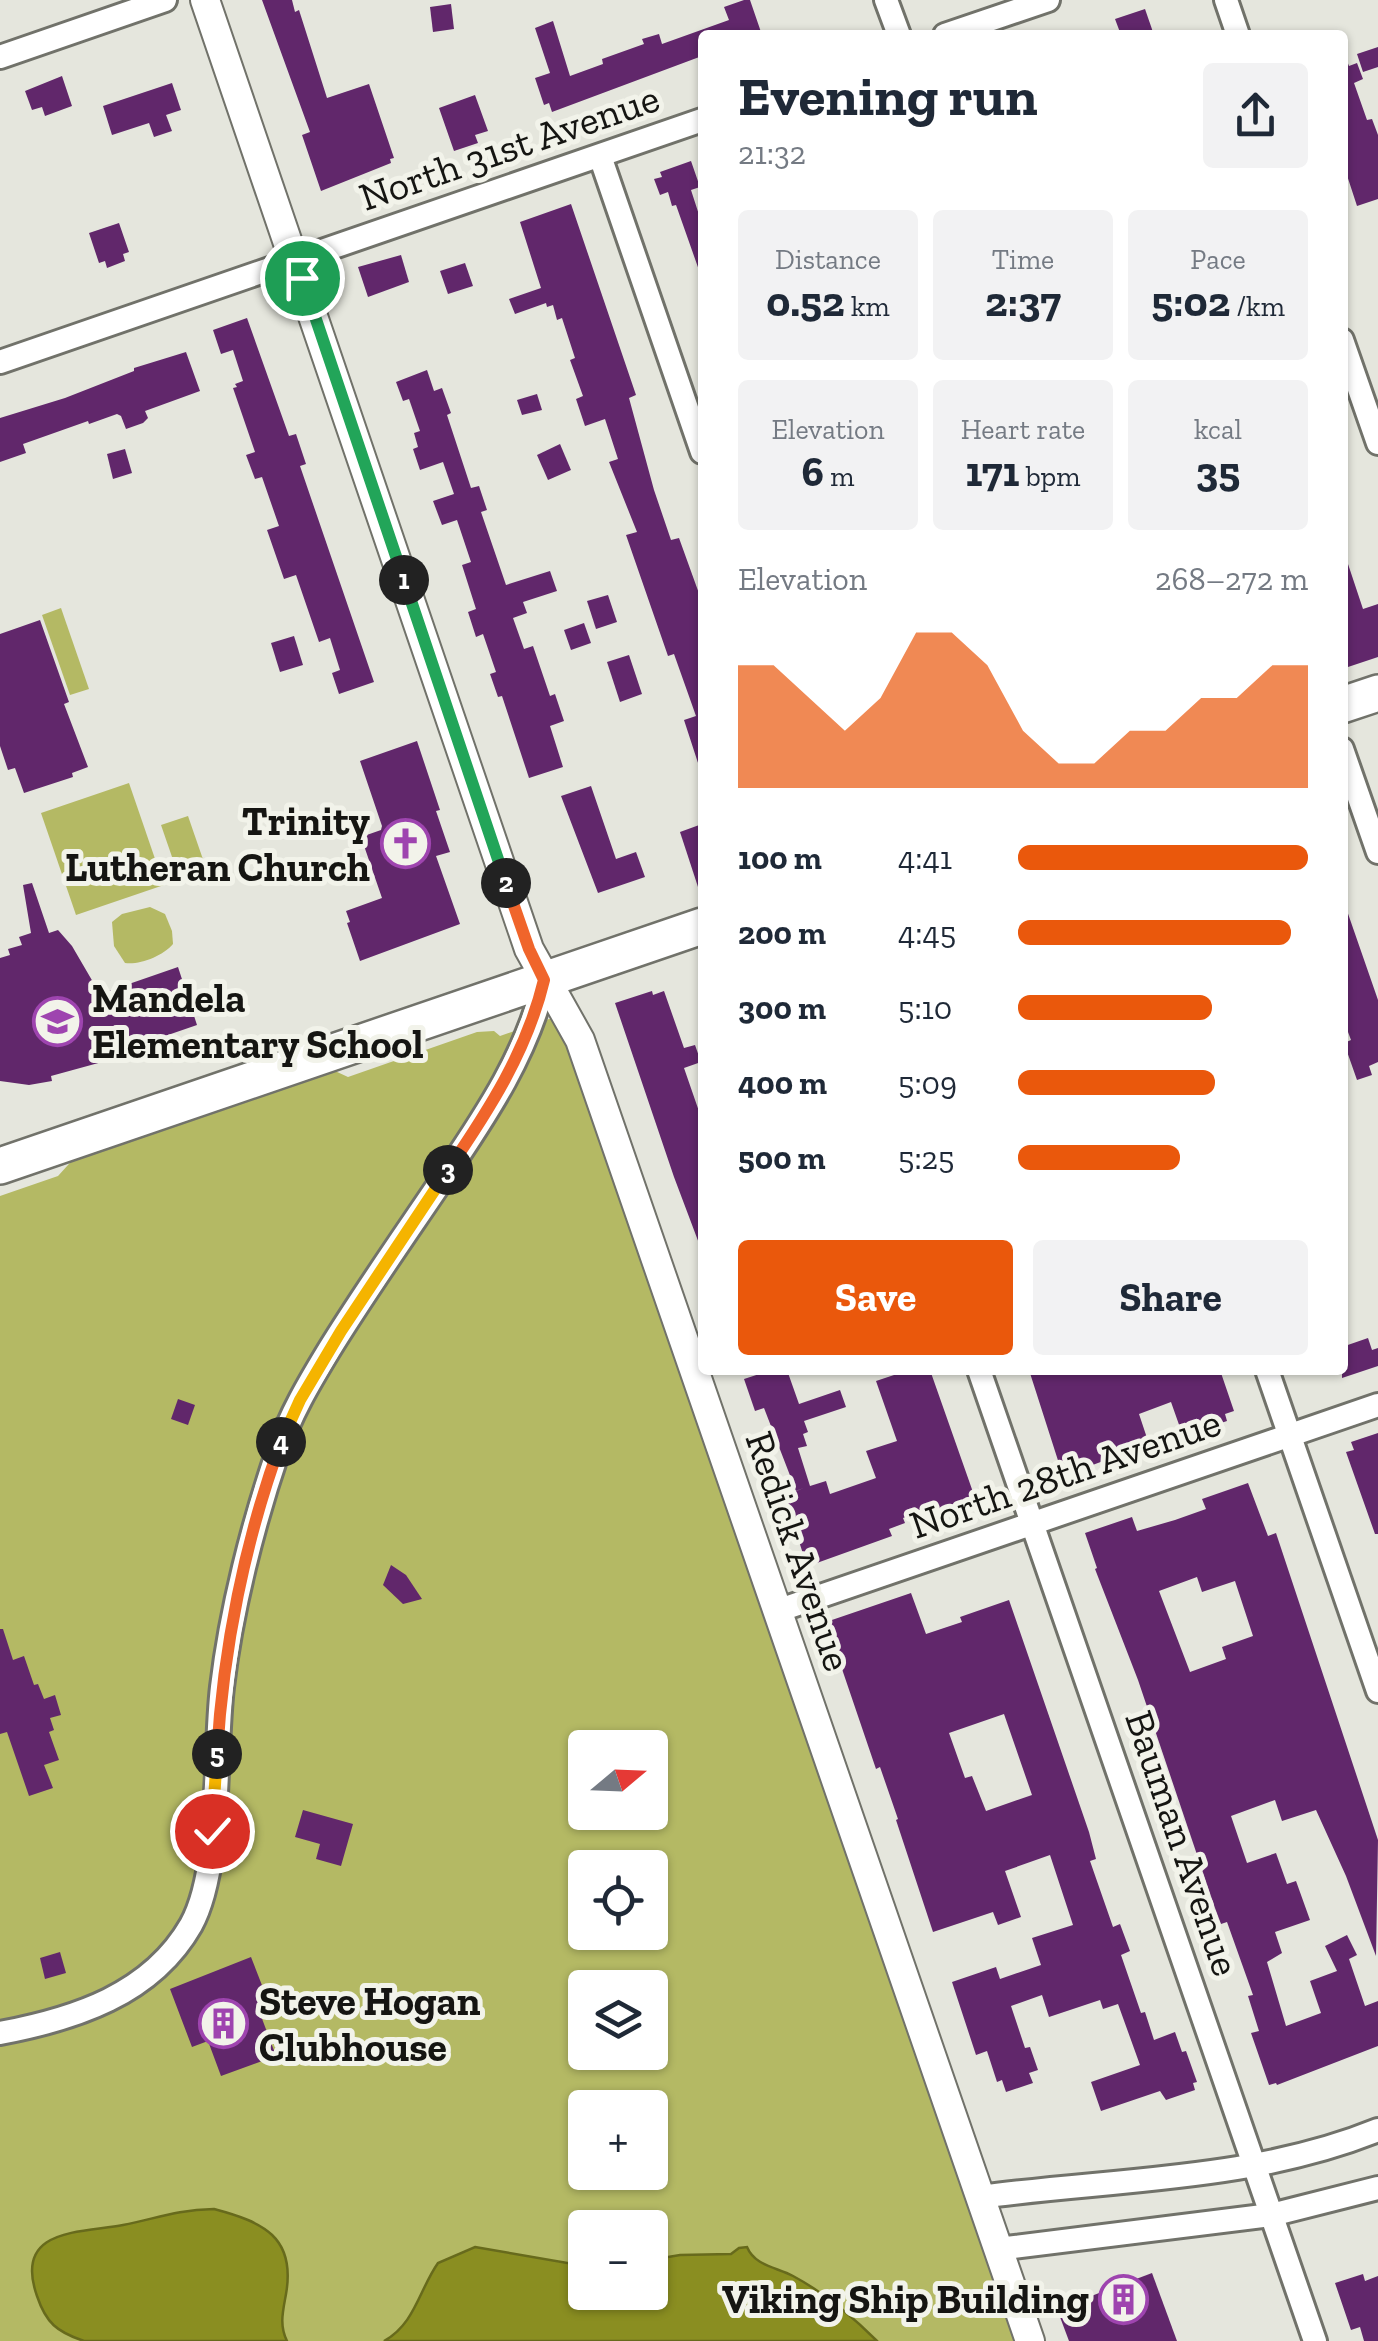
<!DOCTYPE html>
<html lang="en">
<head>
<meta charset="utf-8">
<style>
	body { margin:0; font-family:"Zilla Slab",serif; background:#f2f2f3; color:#1f2937; height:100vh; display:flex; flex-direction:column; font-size:38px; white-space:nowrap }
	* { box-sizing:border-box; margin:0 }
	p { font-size:32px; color:#747a83 }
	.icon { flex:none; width:55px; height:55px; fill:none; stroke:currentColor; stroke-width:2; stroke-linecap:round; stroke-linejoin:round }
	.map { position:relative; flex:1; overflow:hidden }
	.side { position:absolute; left:698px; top:30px; width:650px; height:1345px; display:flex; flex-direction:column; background:#fff; border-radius:10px; box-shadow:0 2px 8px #0004 }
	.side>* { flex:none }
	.needle { width:65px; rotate:71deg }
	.tools { position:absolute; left:568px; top:1730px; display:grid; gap:20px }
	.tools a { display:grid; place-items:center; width:100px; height:100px; border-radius:10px; background:#fff; box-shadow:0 2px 8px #0004; font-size:50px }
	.pin { position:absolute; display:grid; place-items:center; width:85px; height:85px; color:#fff; margin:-42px; border:5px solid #fff; border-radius:50%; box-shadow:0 2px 10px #0007 }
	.km { position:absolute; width:50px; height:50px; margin:-25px; border-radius:50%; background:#222; color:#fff; font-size:28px; line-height:50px; text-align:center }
	.round { display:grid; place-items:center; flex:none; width:105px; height:105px; border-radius:10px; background:#f2f2f3 }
	.overview { display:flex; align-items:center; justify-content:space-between; height:170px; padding:0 40px }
	h1 { font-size:55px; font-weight:700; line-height:75px }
	.stats { display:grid; grid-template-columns:repeat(3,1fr); gap:15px; height:170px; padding:10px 40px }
	.stats div { display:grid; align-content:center; border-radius:10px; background:#f2f2f3; text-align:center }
	.stats b { font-size:42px; font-weight:700 }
	.stats small { font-size:28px; font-weight:400 }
	.stats p { font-size:28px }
	.chart { height:280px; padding:20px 40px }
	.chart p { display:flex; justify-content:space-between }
	.chart svg { width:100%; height:180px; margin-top:10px; fill:#ea580c; opacity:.7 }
	.cta { display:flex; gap:20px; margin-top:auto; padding:20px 40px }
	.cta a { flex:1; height:115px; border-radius:10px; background:#ea580c; color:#fff; font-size:40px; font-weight:700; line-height:115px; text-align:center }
	.cta a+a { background:#f2f2f3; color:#1f2937 }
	ul { padding:0 40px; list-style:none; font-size:32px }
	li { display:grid; grid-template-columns:160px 120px 1fr; align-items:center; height:75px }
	li i { height:25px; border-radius:12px; background:#ea580c }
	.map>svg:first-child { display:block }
	.green { fill:#b4b964; fill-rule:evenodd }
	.water { fill:#8a8e21; stroke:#676a1c; stroke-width:2.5 }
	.building { fill:#61276b; fill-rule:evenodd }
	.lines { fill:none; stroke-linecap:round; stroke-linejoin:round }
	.minor-casing { stroke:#71726a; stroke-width:28 }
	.tertiary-casing { stroke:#71726a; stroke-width:32 }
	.trunk-casing { stroke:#71726a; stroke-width:40 }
	.minor { stroke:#fff; stroke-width:22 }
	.tertiary { stroke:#fff; stroke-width:28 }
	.trunk { stroke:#fff; stroke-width:35 }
	.split-1-casing { stroke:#fff; stroke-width:20 }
	.split-2-casing { stroke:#fff; stroke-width:20 }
	.split-3-casing { stroke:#fff; stroke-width:20 }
	.split-4-casing { stroke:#fff; stroke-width:20 }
	.split-5-casing { stroke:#fff; stroke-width:20 }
	.split-6-casing { stroke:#fff; stroke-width:20 }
	.split-1 { stroke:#22a559; stroke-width:12 }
	.split-2 { stroke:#22a559; stroke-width:12 }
	.split-3 { stroke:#f0652b; stroke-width:12 }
	.split-4 { stroke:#f5b400; stroke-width:12 }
	.split-5 { stroke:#f0652b; stroke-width:12 }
	.split-6 { stroke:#f5b400; stroke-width:12 }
	.labels { text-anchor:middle; stroke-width:10; stroke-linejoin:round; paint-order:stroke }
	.street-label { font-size:40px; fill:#151512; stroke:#f2f3ea }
	.poi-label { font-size:40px; font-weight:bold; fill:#151512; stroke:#f2f3ea; text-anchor:end }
</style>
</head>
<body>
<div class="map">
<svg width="1378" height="2341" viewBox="0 0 1378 2341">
	<rect width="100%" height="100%" fill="#e5e6dd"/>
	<g class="green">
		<path d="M61,608L89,689L70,695L42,615Z"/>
		<path d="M129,783L164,885L76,915L41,813Z"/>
		<path d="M188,816L207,871L180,880L161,825Z"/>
		<path d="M150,907L165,914L172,931L173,944C163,956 140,965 125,963L114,946L112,922L122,914Z"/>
		<path d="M552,1018L562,1030L1016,2341H0V1196L58,1176L78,1154L318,1072L335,1071L348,1077L477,1032L494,1031L500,1036ZM585,1748H650V1812H585ZM585,1868H650V1932H585ZM585,1988H650V2052H585ZM585,2108H650V2172H585ZM585,2228H650V2292H585Z"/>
	</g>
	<g class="water">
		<path d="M214,2209C263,2222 296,2237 286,2294C283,2311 279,2325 287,2341H84C57,2332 46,2323 37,2296C13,2228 80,2233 123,2225C158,2218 176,2210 214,2209Z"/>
		<path d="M475,2247L585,2266V2292H650V2260L680,2255L731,2254L739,2248L747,2247C755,2266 776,2267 793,2276C825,2293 852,2316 877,2341H384C415,2324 419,2290 438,2263Z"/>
	</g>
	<g class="building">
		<path d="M262,0H292L295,12L299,10L327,98L369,84L394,158L390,159L391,163L321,191L302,135L310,132Z"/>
		<path d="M744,0H750L762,35H702V56L552,112L549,103L544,105L535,78L550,73L535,28L553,21L570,76L603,64L602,59L644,44L642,39L659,34L662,44L729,20L724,7Z"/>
		<path d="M451,4L454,29L433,32L430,7Z"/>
		<path d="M1145,9L1154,35H1121L1115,19Z"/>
		<path d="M1378,47V67L1363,72L1357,54Z"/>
		<path d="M1345,56L1349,66L1357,63L1363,79L1354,83L1367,120L1372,119L1378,135V199L1357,206L1342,160V57Z"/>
		<path d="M62,76L72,106L45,116L42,107L32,110L25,91Z"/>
		<path d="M172,83L181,110L166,115L172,131L154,137L149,123L112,135L103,106Z"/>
		<path d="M475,95L488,131L475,135L478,143L454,151L439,108Z"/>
		<path d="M691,161L700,187L691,190L702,224V273H700L676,205L672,206L668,192L660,195L654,179L662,177L660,172Z"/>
		<path d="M571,204L636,395L629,398L654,490L671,540L679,538L701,599L698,600L702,612V766H699L684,720L696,716L674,654L668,656L626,535L637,532L609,462L618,459L605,419L585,426L576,399L583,396L570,360L575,358L562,318L557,320L553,305L547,307L546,303L515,314L509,299L541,288L520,222Z"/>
		<path d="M119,223L129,252L123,254L125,261L107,268L105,261L99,263L89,233Z"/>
		<path d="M401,255L409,282L368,297L358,267Z"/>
		<path d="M465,263L473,286L448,294L440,271Z"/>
		<path d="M247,318L289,436L296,434L306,464L300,466L374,682L339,694L332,673L340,670L330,638L319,642L296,575L284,579L267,530L279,526L262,477L255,479L246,455L255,452L233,388L237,387L235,384L243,381L233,350L221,354L213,330Z"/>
		<path d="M186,352L200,391L145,411L148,418L143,423L126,429L121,416L117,414L89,424L88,421L23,444L26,453L0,462V418L65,398L134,371V368Z"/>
		<path d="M427,370L434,391L442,388L451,413L447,415L471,488L479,486L487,510L481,512L506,585L550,571L557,591L523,602L527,613L513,618L524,649L533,646L550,696L555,694L564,721L550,726L563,767L529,778L502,696L498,697L490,674L496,672L483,634L476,637L468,612L476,609L462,565L471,562L457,520L442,525L433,501L454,494L443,462L420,470L413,449L418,447L414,433L420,431L409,399L403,401L396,382Z"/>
		<path d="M537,394L542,410L522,415L517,400Z"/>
		<path d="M560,444L571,470L548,480L537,455Z"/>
		<path d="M125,449L132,473L113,479L107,454Z"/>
		<path d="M1346,558L1363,609L1378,604V657L1342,669V559Z"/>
		<path d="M608,595L617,622L596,629L587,601Z"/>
		<path d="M40,620L69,702L64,704L88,767L72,773L73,777L24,793L15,768L8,770L0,746V634Z"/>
		<path d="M584,623L591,643L571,650L564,630Z"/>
		<path d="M294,636L303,665L280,672L271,643Z"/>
		<path d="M629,655L642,694L620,702L607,662Z"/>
		<path d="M417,741L440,810L436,811L450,852L436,856L460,924L360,961L347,923L350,922L346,911L382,898L361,837L381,830L382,826L360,761Z"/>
		<path d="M591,786L616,859L636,852L645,877L598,893L561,796Z"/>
		<path d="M702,824V889L699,890L680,832Z"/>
		<path d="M32,883L49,933L58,930L72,946L100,994L178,967L197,1025L104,1057L102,1062L51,1076L52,1081L29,1085L0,1081V958L10,955L8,949L22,945L19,937L31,933L23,885Z"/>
		<path d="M1342,905H1345L1378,1000V1062L1369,1066L1372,1075L1357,1080L1344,1043L1351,1040L1342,1016Z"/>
		<path d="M652,991L653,995L664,991L684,1048L695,1045L701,1062L684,1068L702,1120V1246H700L674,1177L615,1003Z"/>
		<path d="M1368,1338L1372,1350L1378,1348V1366L1342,1378V1347Z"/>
		<path d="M772,1370H787L799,1404L840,1390L846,1407L804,1421L808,1432L803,1434L807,1446L798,1448L810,1486L826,1481L830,1494L876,1478L866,1451L897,1441L876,1381L909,1370H930L974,1495L965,1498L967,1507L937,1517L934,1508L903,1518L905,1523L889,1529L892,1536L814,1564L813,1561L806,1563L784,1495L804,1488L796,1491L764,1408L755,1411L744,1379Z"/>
		<path d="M1029,1370H1220L1234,1411L1225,1414L1227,1421L1183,1436L1171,1402L1139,1414L1149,1444L1063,1476Z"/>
		<path d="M178,1399L195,1405L188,1425L171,1419Z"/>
		<path d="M1378,1433V1534H1375L1346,1452L1354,1450L1351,1442Z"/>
		<path d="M1248,1483L1268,1536L1276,1533L1378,1840L1376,1956L1346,1876L1316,1810L1282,1821L1275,1800L1231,1816L1247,1863L1276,1853L1287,1884L1296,1881L1310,1920L1275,1932L1282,1953L1267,1962L1286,2026L1321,2013L1310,1981L1337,1971L1325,1946L1347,1935L1357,1955L1349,1959L1365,2006L1378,2001V2046L1277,2085L1276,2083L1269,2085L1251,2033L1259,2031L1248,1996L1253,1995L1227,1922L1221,1924L1215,1908L1138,1680L1095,1569L1097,1568L1085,1533L1132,1517L1137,1531L1175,1520L1206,1509L1202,1499ZM1197,1577L1202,1592L1235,1581L1253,1636L1222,1647L1226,1659L1190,1672L1159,1591Z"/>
		<path d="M391,1565L406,1575L422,1599L403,1604L383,1585Z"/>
		<path d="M911,1593L926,1634L962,1622L960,1617L1009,1600L1089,1832L1096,1859L1090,1861L1113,1927L1120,1924L1130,1951L1121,1955L1141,2013L1145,2012L1154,2040L1175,2032L1182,2052L1186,2051L1197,2082L1193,2083L1195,2090L1166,2100L1160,2091L1101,2111L1091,2082L1140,2065L1118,2004L1103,2009L1100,2000L1049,2017L1042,1995L1011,2006L1025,2048L1030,2047L1038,2070L1029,2073L1033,2083L1006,2092L1002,2080L997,2082L987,2051L976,2055L952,1982L996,1967L1000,1979L1041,1965L1032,1938L1073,1925L1050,1855L1005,1871L1021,1917L998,1925L993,1912L933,1932L896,1820L898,1819L880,1767L876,1769L826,1622ZM1004,1714L1032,1795L986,1811L972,1776L965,1778L949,1733Z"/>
		<path d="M0,1629H3L13,1660L24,1656L34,1685L38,1684L44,1699L55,1695L61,1715L50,1718L54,1730L49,1732L59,1760L44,1765L53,1788L29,1796L7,1732L0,1734Z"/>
		<path d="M303,1810L353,1824L341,1866L316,1859L320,1844L295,1837Z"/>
		<path d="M60,1952L66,1973L45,1979L40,1958Z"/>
		<path d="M251,1957L272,2011L261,2016L276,2056L221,2076L208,2041L192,2047L170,1989Z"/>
		<path d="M1152,2273L1177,2341H1069L1057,2309Z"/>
		<path d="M1363,2274L1365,2281L1378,2276V2341H1364L1360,2327L1351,2330L1335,2283Z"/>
	</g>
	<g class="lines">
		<defs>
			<g id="minor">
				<path d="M886,0L899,35"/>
				<path d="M1226,0L1238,35"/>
				<path d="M945,35L1048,0"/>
				<path d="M0,57L165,0"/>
				<path d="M600,156L702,452"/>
				<path d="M1342,340L1378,443"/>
				<path d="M0,362L702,120"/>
				<path d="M1342,749L1378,852"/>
				<path d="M979,1370L1315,2341"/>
				<path d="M1267,1370L1378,1691"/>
				<path d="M777,1611L1378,1405"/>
				<path d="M0,2033C74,2019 151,1995 191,1925C222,1869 214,1754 222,1687C231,1610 253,1524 278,1451C290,1415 309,1383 329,1350C366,1290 407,1232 446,1174C488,1112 527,1053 545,980"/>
				<path d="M980,2197C1112,2179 1253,2181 1378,2130"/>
				<path d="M998,2249L1271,2215L1378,2188"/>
			</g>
			<path id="tertiary" d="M205,0L529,949L580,1040L1030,2341"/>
			<g id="trunk">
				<path d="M1342,705L1378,693"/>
				<path d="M0,1166L702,926"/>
			</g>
		</defs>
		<use href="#minor" class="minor-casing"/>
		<use href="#tertiary" class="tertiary-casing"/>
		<use href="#trunk" class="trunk-casing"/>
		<use href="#minor" class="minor"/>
		<use href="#tertiary" class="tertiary"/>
		<use href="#trunk" class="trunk"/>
	</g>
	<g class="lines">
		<defs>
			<path id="split-1" d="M302,278L404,580"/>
			<path id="split-2" d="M404,580L506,883"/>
			<path id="split-3" d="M448,1170C489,1110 527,1051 544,980L529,949L506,883"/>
			<path id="split-4" d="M281,1442L300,1400L341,1331L448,1170"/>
			<path id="split-5" d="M217,1754C223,1649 245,1540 281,1442"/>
			<path id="split-6" d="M212,1831L217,1754"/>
		</defs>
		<use href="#split-1" class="split-1-casing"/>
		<use href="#split-2" class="split-2-casing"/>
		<use href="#split-3" class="split-3-casing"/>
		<use href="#split-4" class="split-4-casing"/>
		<use href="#split-5" class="split-5-casing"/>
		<use href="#split-6" class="split-6-casing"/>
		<use href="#split-1" class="split-1"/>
		<use href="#split-2" class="split-2"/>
		<use href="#split-3" class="split-3"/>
		<use href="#split-4" class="split-4"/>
		<use href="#split-5" class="split-5"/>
		<use href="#split-6" class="split-6"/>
	</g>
	<defs>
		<symbol id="church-ring" viewBox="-11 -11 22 22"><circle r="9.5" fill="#f2f3ea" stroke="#9e44af" stroke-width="1.5"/><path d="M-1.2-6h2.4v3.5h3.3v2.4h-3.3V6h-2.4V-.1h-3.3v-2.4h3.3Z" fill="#9e44af"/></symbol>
		<symbol id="school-ring" viewBox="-11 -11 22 22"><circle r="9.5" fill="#f2f3ea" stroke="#9e44af" stroke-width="1.5"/><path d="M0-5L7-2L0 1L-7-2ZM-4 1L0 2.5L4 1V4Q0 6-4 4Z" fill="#9e44af"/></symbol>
		<symbol id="building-ring" viewBox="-11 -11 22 22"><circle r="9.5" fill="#f2f3ea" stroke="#9e44af" stroke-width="1.5"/><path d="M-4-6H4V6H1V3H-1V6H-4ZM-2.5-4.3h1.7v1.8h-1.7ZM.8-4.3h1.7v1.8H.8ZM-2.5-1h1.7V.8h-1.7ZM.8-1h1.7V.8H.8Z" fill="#9e44af"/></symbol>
	</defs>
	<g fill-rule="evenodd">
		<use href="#church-ring" x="378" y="816" width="55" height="55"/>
		<use href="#school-ring" x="30" y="994" width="55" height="55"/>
		<use href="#building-ring" x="196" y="1996" width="55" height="55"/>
		<use href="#building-ring" x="1096" y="2272" width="55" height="55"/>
	</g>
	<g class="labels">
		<g class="street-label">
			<text transform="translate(509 147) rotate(-19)" y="14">North 31st Avenue</text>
			<text transform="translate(1065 1473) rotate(-19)" y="14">North 28th Avenue</text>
			<text transform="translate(799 1551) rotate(71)" y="14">Redick Avenue</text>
			<text transform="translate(1183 1843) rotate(71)" y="14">Bauman Avenue</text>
		</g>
		<g class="poi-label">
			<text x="370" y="835">Trinity<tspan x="370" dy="46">Lutheran Church</tspan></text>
			<text x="92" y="1012" text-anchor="start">Mandela<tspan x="92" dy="46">Elementary School</tspan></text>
			<text x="259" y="2015" text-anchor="start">Steve Hogan<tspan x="259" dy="46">Clubhouse</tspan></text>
			<text x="1089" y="2313">Viking Ship Building</text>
		</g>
	</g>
</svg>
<div class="tools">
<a><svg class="needle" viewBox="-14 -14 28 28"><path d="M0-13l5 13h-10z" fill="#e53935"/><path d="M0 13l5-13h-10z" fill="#747a83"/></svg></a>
<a><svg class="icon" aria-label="locate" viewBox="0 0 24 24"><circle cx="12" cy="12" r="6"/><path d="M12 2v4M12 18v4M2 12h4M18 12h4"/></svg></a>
<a><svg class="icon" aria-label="layers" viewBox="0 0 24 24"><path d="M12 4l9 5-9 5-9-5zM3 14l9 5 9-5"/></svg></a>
<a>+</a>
<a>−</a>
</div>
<div class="pin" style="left:302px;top:278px;background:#1e9e55"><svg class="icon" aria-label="arrive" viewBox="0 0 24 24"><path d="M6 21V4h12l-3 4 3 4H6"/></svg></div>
<div class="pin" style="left:212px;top:1831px;background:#d93025"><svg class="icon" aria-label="check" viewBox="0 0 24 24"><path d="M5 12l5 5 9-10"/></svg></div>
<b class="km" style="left:404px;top:580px">1</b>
<b class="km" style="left:506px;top:883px">2</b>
<b class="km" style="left:448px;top:1170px">3</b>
<b class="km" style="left:281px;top:1442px">4</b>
<b class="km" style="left:217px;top:1754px">5</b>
<section class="side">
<div class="overview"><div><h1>Evening run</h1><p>21:32</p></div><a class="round"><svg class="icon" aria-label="share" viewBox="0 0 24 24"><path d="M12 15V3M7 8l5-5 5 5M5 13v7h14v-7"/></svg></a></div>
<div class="stats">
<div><p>Distance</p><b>0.52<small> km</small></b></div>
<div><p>Time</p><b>2:37</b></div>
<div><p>Pace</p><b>5:02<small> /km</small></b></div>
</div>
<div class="stats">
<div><p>Elevation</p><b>6<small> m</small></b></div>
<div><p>Heart rate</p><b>171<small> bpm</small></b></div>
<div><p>kcal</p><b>35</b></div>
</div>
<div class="chart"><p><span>Elevation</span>268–272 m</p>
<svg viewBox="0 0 160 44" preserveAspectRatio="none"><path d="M0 44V14L10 14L20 22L30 30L40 22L50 6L60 6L70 14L80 30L90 38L100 38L110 30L120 30L130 22L140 22L150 14L160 14V44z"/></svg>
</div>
<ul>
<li><b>100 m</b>4:41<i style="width:100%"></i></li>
<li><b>200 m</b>4:45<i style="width:94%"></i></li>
<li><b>300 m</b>5:10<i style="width:67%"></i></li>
<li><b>400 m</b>5:09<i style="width:68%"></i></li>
<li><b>500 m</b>5:25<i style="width:56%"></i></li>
</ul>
<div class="cta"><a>Save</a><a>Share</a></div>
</section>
</div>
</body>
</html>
